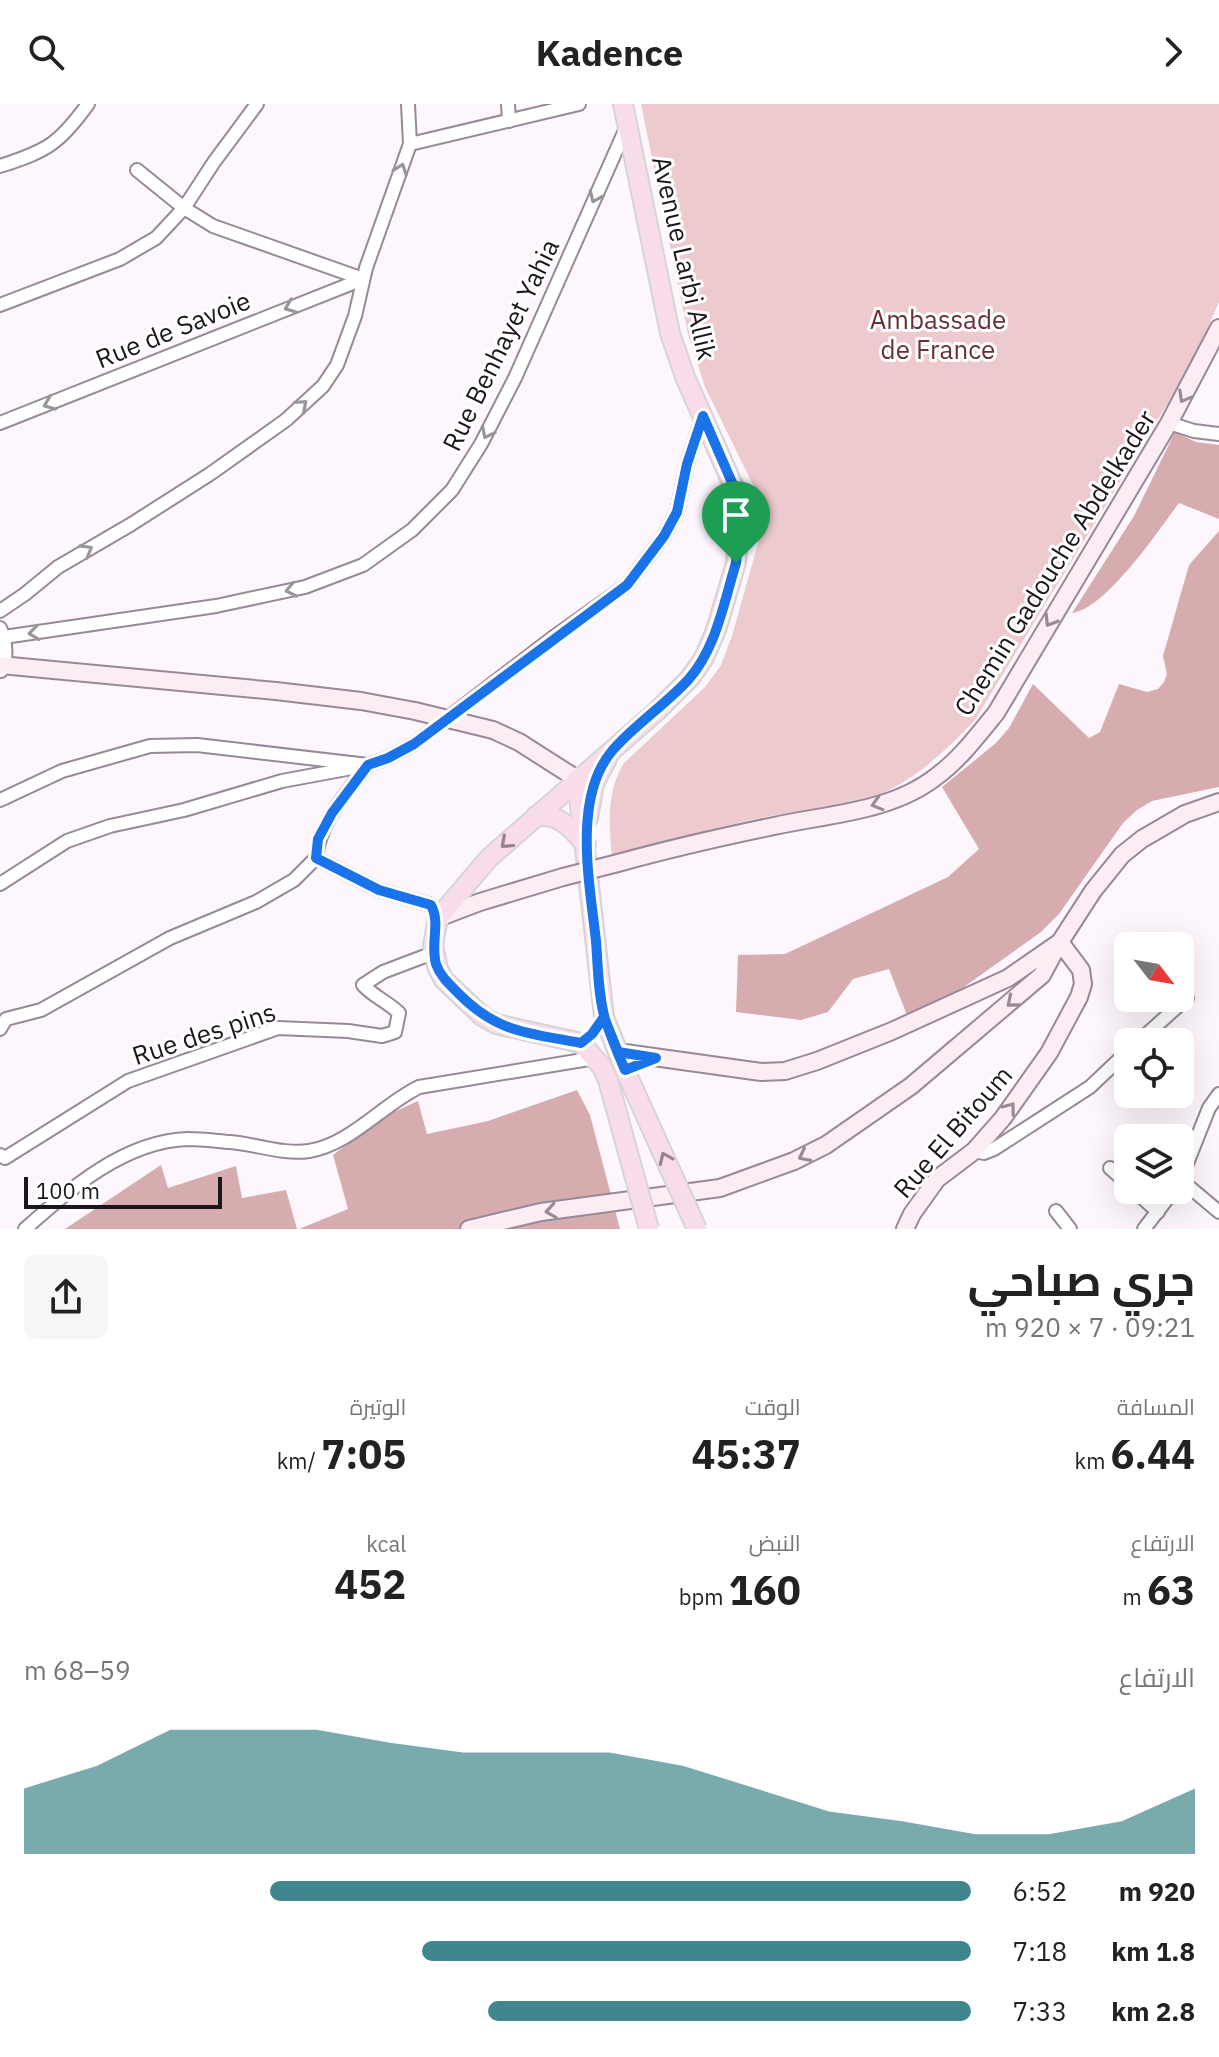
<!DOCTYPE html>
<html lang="ar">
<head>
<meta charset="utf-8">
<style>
	body { margin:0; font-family:"IBM Plex Sans",Cairo,sans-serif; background:#f6f6f6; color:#222; direction:rtl; height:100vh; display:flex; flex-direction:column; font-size:30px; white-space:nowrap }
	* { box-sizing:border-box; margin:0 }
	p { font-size:26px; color:#767676 }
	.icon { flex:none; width:44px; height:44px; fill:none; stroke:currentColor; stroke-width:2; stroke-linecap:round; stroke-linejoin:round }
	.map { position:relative; height:1125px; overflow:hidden; direction:ltr }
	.sheet { display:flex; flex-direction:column; background:#fff; flex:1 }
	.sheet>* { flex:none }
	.needle { width:52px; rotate:121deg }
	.controls { position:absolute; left:1114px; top:828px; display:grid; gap:16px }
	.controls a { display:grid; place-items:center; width:80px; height:80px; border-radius:12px; background:#fff; box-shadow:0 8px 32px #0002; font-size:40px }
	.scale { position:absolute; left:24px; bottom:20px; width:198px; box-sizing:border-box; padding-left:8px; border:4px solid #1b161c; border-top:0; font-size:22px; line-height:28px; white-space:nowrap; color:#1b161c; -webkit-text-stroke:6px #fff; paint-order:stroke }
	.pin { position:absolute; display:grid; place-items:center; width:68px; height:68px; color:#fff; margin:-82px -34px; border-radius:50% 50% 50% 0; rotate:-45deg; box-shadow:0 0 8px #0007 }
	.pin .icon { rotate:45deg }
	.round { display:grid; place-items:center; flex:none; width:84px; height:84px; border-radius:12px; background:#f6f6f6 }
	.summary { display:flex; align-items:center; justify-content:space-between; height:136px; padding:0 24px }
	h1 { font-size:44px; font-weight:700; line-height:60px }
	.figures { display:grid; grid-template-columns:repeat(3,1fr); gap:12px; height:136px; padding:8px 24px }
	.figures div { display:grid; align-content:center }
	.figures b { font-size:40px; font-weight:700 }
	.figures small { font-size:22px; font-weight:400 }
	.figures p { font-size:22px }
	.chart { height:224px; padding:16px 24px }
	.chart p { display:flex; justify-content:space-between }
	.chart svg { width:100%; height:144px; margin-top:8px; fill:#3f878d; opacity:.7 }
	ul { padding:0 24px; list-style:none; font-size:26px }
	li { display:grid; grid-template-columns:128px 96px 1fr; align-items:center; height:60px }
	li i { height:20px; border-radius:10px; background:#3f878d }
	header { display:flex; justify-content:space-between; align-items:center; height:104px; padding:0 24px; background:#fff; font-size:36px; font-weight:700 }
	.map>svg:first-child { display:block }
	.green { fill:#edcacd }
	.forest { fill:#d6acaf }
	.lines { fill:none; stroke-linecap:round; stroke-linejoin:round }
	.street-casing { stroke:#978997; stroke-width:16 }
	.secondary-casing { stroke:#978997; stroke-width:20 }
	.primary-casing { stroke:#d6d5d6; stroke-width:22 }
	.street { stroke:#fff; stroke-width:12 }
	.secondary { stroke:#fcedf4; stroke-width:16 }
	.primary { stroke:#f9dce9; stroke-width:18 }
	.secondary-bridge-casing { stroke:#978997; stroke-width:20; stroke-linecap:butt }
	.primary-bridge-casing { stroke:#d6d5d6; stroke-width:22; stroke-linecap:butt }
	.secondary-bridge { stroke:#fcedf4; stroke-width:16 }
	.primary-bridge { stroke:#f9dce9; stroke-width:18 }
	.oneway { stroke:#989699 }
	.oneway2 { stroke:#978c93 }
	.oneway3 { stroke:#95838d }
	.route-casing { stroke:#fff; stroke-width:16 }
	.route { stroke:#1a73e8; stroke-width:10 }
	.labels { text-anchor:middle; stroke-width:6; stroke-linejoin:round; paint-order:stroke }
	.street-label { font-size:26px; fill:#1b161c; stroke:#fff }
	.park-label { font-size:26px; fill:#683037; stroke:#fff }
</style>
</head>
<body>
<header><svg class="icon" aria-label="forward" viewBox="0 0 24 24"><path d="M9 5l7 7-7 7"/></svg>Kadence<svg class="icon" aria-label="search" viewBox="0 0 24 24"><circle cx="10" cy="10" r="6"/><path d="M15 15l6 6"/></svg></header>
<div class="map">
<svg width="1219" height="1125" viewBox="0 0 1219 1125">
	<rect width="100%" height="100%" fill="#fdf7fd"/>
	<path class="green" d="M641,0H1219V198L1193,258L1166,302L975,616C950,642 924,668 891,685C859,702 801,706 765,713C713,723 663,739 612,755C609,720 606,691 623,660L705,583L721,561L732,532L758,439L753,381L705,283L688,230Z"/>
	<g class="forest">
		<path d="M1175,328L1196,338L1219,341V415L1179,399C1158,427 1106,505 1072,509L1134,412Z"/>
		<path d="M1219,427V683L1152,697L1137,706L1123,719L1059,810L1041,828L947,895L908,914L889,865L853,875L828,908L801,916L736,908L738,851L785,850L948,773L979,745L942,683L996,639L1009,624L1033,580L1089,634L1100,628L1119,580L1147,588L1158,585L1164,578L1167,570L1163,552L1189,461Z"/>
		<path d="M577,986L590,1011L620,1125H299L348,1105L333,1051L385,1012L418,997L427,1030L488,1017Z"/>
		<path d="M161,1061L168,1084L236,1062L242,1094L286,1086L297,1125H65Z"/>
	</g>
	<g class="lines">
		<defs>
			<g id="street">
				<path d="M508,0L509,17"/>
				<path d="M410,40L579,0"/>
				<path d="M0,62C47,47 59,40 88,0"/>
				<path d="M137,66L184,104L213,122L363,175"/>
				<path d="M0,201L120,155L156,134L184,104L214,58L257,0"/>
				<path d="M0,319L363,175"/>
				<path d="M1169,319L1194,327L1219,330"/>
				<path d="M0,507L25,490L58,463L130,421L210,370L286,316L323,282L337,261L355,212L366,164L410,40L408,0"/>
				<path d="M0,524C6,536 8,556 1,567"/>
				<path d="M4,533L216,502L305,483L363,461L412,426L452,386L481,340L515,274L627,22"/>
				<path d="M0,696L62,667L150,642L197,641L368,661C346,691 320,716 316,754L294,776L256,798L170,834L41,906L6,915L0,925"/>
				<path d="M316,754L379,786L431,801L438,814"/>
				<path d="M0,780L67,737L110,722L184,706L282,677L368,661L388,654L414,640L551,535L627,481L664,432L677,408L687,360L703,312"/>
				<path d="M1138,938L1187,894"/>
				<path d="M974,1047L984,1049L994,1045L1090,983L1128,947"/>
				<path d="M0,1051L5,1054L128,977L278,924L348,927L382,932L395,928L399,909C388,898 374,893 363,881L383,868L433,849"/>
				<path d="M1110,1064L1128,1080"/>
				<path d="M1181,1076L1219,1108"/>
				<path d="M1180,1077L1209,1004L1219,990"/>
				<path d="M1134,1086L1158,1108"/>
				<path d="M1056,1107L1070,1125"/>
				<path d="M25,1125C70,1085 124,1037 188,1035C202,1035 217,1037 230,1038C256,1040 284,1051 309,1047C351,1040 382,1001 419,983L595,954"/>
				<path d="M1144,1125L1174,1086"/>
			</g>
			<g id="secondary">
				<path d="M0,561L276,587L361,597L415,607"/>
				<path d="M493,626L519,638L577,675"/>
				<path d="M618,759C669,745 721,733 774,722C828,710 892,708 937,672C960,655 978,631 996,609L1169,319L1219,224"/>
				<path d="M438,814L480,798L563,773"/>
				<path d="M618,948L761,968L785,967L817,957L892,927L1008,874L1060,838L1093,787L1122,751L1142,735L1185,710L1219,698"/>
				<path d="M469,1125L541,1108L720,1084L794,1057L826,1041L911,982L1042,871L1057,843"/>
				<path d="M905,1125L912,1110L937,1075L974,1047L1003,1014L1049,949L1079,893L1083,880L1081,866L1060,838"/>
			</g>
			<g id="primary">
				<path d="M577,675L604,913L625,966"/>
				<path d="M536,712C559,709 572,725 586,741"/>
				<path d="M588,714L594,680L607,655"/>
				<path d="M581,939L496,920L482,912L444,876L438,865L433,841L438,814L489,754L657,607L690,574L704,554L716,526L736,459L740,420L737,390L685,273L670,229L623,0"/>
				<path d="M581,939L602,963L608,976"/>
			</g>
		</defs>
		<use href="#street" class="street-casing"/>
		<use href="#secondary" class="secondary-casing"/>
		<use href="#primary" class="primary-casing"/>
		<use href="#street" class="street"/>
		<use href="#secondary" class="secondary"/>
		<use href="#primary" class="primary"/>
		<defs>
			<g id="secondary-bridge">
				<path d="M415,607L493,626"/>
				<path d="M563,773L618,759"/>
			</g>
			<g id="primary-bridge">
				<path d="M625,966L697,1125"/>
				<path d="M608,976L649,1125"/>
			</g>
		</defs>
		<use href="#secondary-bridge" class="secondary-bridge-casing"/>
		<use href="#primary-bridge" class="primary-bridge-casing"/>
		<use href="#secondary-bridge" class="secondary-bridge"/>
		<use href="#primary-bridge" class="primary-bridge"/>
	</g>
	<defs><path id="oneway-chevron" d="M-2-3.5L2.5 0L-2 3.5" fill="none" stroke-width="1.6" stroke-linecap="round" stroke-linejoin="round" transform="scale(2)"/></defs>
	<g class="oneway">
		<use href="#oneway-chevron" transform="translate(401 65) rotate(-70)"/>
		<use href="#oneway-chevron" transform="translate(595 93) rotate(114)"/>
		<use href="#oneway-chevron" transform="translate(290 203) rotate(158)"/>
		<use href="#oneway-chevron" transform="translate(49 300) rotate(158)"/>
		<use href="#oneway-chevron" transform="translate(302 301) rotate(-42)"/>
		<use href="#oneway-chevron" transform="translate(487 329) rotate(117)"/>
		<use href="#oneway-chevron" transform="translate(87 446) rotate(-30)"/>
		<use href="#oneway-chevron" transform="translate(291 486) rotate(168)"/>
		<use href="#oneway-chevron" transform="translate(34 529) rotate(172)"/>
	</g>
	<g class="oneway2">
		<use href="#oneway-chevron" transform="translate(1184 293) rotate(119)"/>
		<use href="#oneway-chevron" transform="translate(1050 517) rotate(121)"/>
		<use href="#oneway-chevron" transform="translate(877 700) rotate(164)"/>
		<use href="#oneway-chevron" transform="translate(1012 898) rotate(140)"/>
		<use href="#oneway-chevron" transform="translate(1010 1004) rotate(-53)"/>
		<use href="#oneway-chevron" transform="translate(804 1052) rotate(153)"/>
		<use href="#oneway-chevron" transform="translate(551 1107) rotate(171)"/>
	</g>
	<g class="oneway3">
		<use href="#oneway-chevron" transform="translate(506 739) rotate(138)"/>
		<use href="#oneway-chevron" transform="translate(665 1054) rotate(-114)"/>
	</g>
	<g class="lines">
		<defs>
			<path id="route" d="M736,459L740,420L737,390L703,312L687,360L677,408L664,432L627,481L414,640L388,654L368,661L332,709L318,735L316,754L379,786L431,801C441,820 430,838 436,860C440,872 449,880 458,889C497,929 529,929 581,939L592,930L604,913L618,948L656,954L625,966C618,950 611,933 605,915C598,891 598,862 596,837C590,781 572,694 612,647C632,623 665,601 688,576C716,545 724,498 736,459"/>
		</defs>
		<use href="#route" class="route-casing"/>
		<use href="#route" class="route"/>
	</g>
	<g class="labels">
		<g class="street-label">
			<text transform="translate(684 154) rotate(77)" y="9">Avenue Larbi Allik</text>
			<text transform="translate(173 226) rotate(-22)" y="9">Rue de Savoie</text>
			<text transform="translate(501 241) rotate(-64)" y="9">Rue Benhayet Yahia</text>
			<text transform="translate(1055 459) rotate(-58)" y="9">Chemin Gadouche Abdelkader</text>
			<text transform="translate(204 930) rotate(-18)" y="9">Rue des pins</text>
			<text transform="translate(953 1028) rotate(-49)" y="9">Rue El Bitoum</text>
		</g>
		<g class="park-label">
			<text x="938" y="225">Ambassade<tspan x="938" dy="30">de France</tspan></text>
		</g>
	</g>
</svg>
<div class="controls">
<a><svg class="needle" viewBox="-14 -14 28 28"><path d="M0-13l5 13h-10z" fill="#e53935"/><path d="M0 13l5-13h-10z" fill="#767676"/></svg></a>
<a><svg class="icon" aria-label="locate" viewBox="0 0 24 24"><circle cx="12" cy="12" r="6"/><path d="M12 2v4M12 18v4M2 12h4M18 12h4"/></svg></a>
<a><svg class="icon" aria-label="layers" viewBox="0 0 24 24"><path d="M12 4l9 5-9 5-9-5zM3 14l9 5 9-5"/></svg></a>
</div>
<div class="scale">100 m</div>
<div class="pin" style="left:736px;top:459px;background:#1e9e55"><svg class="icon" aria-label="arrive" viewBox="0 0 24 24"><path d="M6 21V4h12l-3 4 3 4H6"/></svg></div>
</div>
<section class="sheet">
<div class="summary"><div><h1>جري صباحي</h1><p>09:21 · 7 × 920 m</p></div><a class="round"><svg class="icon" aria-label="share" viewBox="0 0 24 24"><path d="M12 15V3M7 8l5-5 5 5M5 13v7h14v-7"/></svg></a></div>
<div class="figures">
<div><p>المسافة</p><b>6.44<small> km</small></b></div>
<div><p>الوقت</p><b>45:37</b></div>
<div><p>الوتيرة</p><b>7:05<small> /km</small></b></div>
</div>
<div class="figures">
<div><p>الارتفاع</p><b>63<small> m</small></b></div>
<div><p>النبض</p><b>160<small> bpm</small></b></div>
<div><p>kcal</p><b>452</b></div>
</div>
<div class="chart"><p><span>الارتفاع</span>59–68 m</p>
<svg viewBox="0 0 160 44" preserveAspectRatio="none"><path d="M0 44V24L10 17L20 6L30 6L40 6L50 10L60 13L70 13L80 13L90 17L100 24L110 31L120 34L130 38L140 38L150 34L160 24V44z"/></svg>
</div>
<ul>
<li><b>920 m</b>6:52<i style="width:74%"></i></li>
<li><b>1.8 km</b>7:18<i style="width:58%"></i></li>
<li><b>2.8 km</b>7:33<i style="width:51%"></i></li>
</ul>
</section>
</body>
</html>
